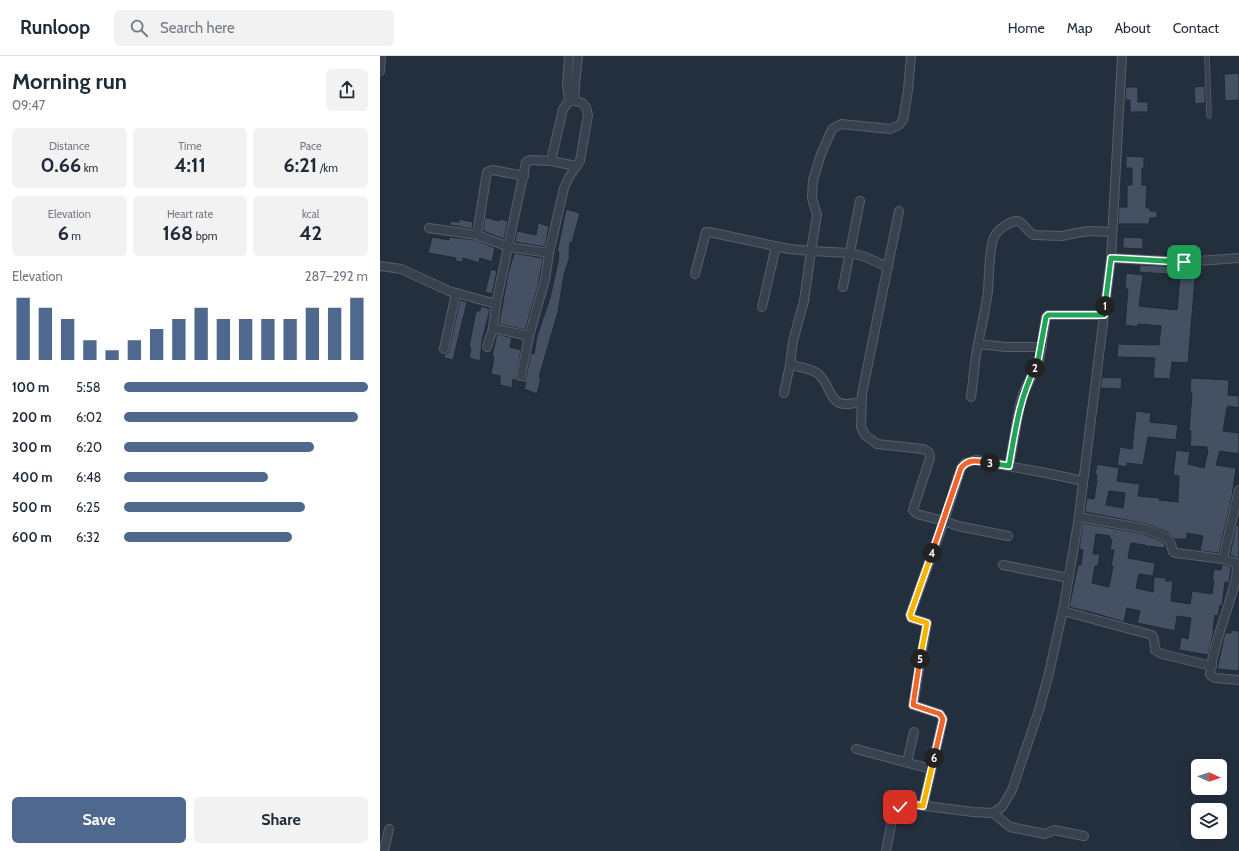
<!DOCTYPE html>
<html lang="en">
<head>
<meta charset="utf-8">
<style>
	body { margin:0; font-family:Cabin,sans-serif; background:#f2f2f3; color:#1f2937; height:100vh; display:flex; flex-direction:column; font-size:15px; white-space:nowrap }
	* { box-sizing:border-box; margin:0 }
	p { font-size:13px; color:#747a83 }
	.icon { flex:none; width:22px; height:22px; fill:none; stroke:currentColor; stroke-width:2; stroke-linecap:round; stroke-linejoin:round }
	.map { position:relative; flex:1; overflow:hidden }
	.details { display:flex; flex-direction:column; background:#fff; width:380px }
	.details>* { flex:none }
	.needle { width:26px; rotate:93deg }
	.tools { position:absolute; left:811px; top:703px; display:grid; gap:8px }
	.tools a { display:grid; place-items:center; width:36px; height:36px; border-radius:6px; background:#fff; box-shadow:0 4px 16px #0002; font-size:20px }
	.pin { position:absolute; display:grid; place-items:center; width:34px; height:34px; color:#fff; margin:-17px; border-radius:8px; box-shadow:0 2px 6px #0006 }
	.km { position:absolute; width:20px; height:20px; margin:-10px; border-radius:50%; background:#222; color:#fff; font-size:11px; line-height:20px; text-align:center }
	.round { display:grid; place-items:center; flex:none; width:42px; height:42px; border-radius:6px; background:#f2f2f3 }
	.headline { display:flex; align-items:center; justify-content:space-between; height:68px; padding:0 12px }
	h1 { font-size:22px; font-weight:800; line-height:30px }
	.figures { display:grid; grid-template-columns:repeat(3,1fr); gap:6px; height:68px; padding:4px 12px }
	.figures div { display:grid; align-content:center; border-radius:6px; background:#f2f2f3; text-align:center }
	.figures b { font-size:20px; font-weight:800 }
	.figures small { font-size:11px; font-weight:400 }
	.figures p { font-size:11px }
	.chart { height:112px; padding:8px 12px }
	.chart p { display:flex; justify-content:space-between }
	.chart svg { width:100%; height:72px; margin-top:4px; stroke:#4f688e; stroke-width:6 }
	.button { display:flex; gap:8px; margin-top:auto; padding:8px 12px }
	.button a { flex:1; height:46px; border-radius:6px; background:#4f688e; color:#fff; font-size:16px; font-weight:800; line-height:46px; text-align:center }
	.button a+a { background:#f2f2f3; color:#1f2937 }
	ul { padding:0 12px; list-style:none; font-size:13px }
	li { display:grid; grid-template-columns:64px 48px 1fr; align-items:center; height:30px }
	li i { height:10px; border-radius:5px; background:#4f688e }
	header { display:flex; align-items:center; gap:24px; box-sizing:border-box; height:56px; padding:0 20px; background:#fff; border-bottom:1px solid #e0e1e3 }
	header strong { font-size:19px }
	nav { display:flex; gap:22px; margin-inline-start:auto; font-size:14px }
	.search { width:280px; height:36px; background:#f2f2f3; display:flex; align-items:center; gap:10px; box-sizing:border-box; padding:0 14px; border-radius:6px; color:#747a83; font-size:15px }
	main { display:flex; flex:1; min-height:0 }
	.map>svg:first-child { display:block }
	.building { fill:#455162; stroke:#1f2835; fill-rule:evenodd }
	.lines { fill:none; stroke-linecap:round; stroke-linejoin:round }
	.service-casing { stroke:#565f6c; stroke-width:5.5 }
	.minor-casing { stroke:#565f6c; stroke-width:10 }
	.service { stroke:#38414e; stroke-width:4 }
	.minor { stroke:#38414e; stroke-width:8 }
	.split-1-casing { stroke:#fff; stroke-width:8 }
	.split-2-casing { stroke:#fff; stroke-width:8 }
	.split-3-casing { stroke:#fff; stroke-width:8 }
	.split-4-casing { stroke:#fff; stroke-width:8 }
	.split-5-casing { stroke:#fff; stroke-width:8 }
	.split-6-casing { stroke:#fff; stroke-width:8 }
	.split-7-casing { stroke:#fff; stroke-width:8 }
	.split-1 { stroke:#22a559; stroke-width:5 }
	.split-2 { stroke:#22a559; stroke-width:5 }
	.split-3 { stroke:#22a559; stroke-width:5 }
	.split-4 { stroke:#f0652b; stroke-width:5 }
	.split-5 { stroke:#f5b400; stroke-width:5 }
	.split-6 { stroke:#f0652b; stroke-width:5 }
	.split-7 { stroke:#f5b400; stroke-width:5 }
</style>
</head>
<body>
<header>
<strong>Runloop</strong>
<div class="search"><svg class="icon" aria-label="search" viewBox="0 0 24 24"><circle cx="10" cy="10" r="6"/><path d="M15 15l6 6"/></svg>Search here</div>
<nav><a>Home</a><a>Map</a><a>About</a><a>Contact</a></nav>
</header>
<main>
<section class="details">
<div class="headline"><div><h1>Morning run</h1><p>09:47</p></div><a class="round"><svg class="icon" aria-label="share" viewBox="0 0 24 24"><path d="M12 15V3M7 8l5-5 5 5M5 13v7h14v-7"/></svg></a></div>
<div class="figures">
<div><p>Distance</p><b>0.66<small> km</small></b></div>
<div><p>Time</p><b>4:11</b></div>
<div><p>Pace</p><b>6:21<small> /km</small></b></div>
</div>
<div class="figures">
<div><p>Elevation</p><b>6<small> m</small></b></div>
<div><p>Heart rate</p><b>168<small> bpm</small></b></div>
<div><p>kcal</p><b>42</b></div>
</div>
<div class="chart"><p><span>Elevation</span>287–292 m</p>
<svg viewBox="0 0 160 44" preserveAspectRatio="none"><path d="M5 44V6M15 44V12M25 44V19M35 44V32M45 44V38M55 44V32M65 44V25M75 44V19M85 44V12M95 44V19M105 44V19M115 44V19M125 44V19M135 44V12M145 44V12M155 44V6"/></svg>
</div>
<ul>
<li><b>100 m</b>5:58<i style="width:100%"></i></li>
<li><b>200 m</b>6:02<i style="width:96%"></i></li>
<li><b>300 m</b>6:20<i style="width:78%"></i></li>
<li><b>400 m</b>6:48<i style="width:59%"></i></li>
<li><b>500 m</b>6:25<i style="width:74%"></i></li>
<li><b>600 m</b>6:32<i style="width:69%"></i></li>
</ul>
<div class="button"><a>Save</a><a>Share</a></div>
</section>
<div class="map">
<svg width="859" height="795" viewBox="0 0 859 795">
	<rect width="100%" height="100%" fill="#242f3e"/>
	<g class="building">
		<path d="M859,17V44L845,45L844,18Z"/>
		<path d="M825,30V47L815,48L814,31Z"/>
		<path d="M746,31H758V46H768V56H750V44H745Z"/>
		<path d="M746,100L764,101V112H762V129H767L766,152H770V155H777V162H770L769,168H738L739,151H747V129H752V112H746Z"/>
		<path d="M186,153L200,157L192,187L190,186L189,200H190L184,219L178,256L159,321L161,322L157,338L144,333L146,327L133,323L132,332L120,329V320L111,318L114,301L112,300L117,278L132,282L130,291L141,294L136,321L140,325L145,324L146,321L151,297L154,298L157,280L170,242L178,206L179,196H177L179,187Z"/>
		<path d="M105,161L119,165L120,163L128,165L124,183L103,175Z"/>
		<path d="M79,163L93,166L92,173L70,169V165L79,166Z"/>
		<path d="M158,167L169,170L165,191L135,186L137,175L156,179Z"/>
		<path d="M52,181L69,184V181L96,184L115,192L112,206L100,202L99,207L83,202V206L75,205L76,202L48,197Z"/>
		<path d="M743,181L763,182V193L743,192Z"/>
		<path d="M134,197L163,202L158,230L145,274L119,268L128,218Z"/>
		<path d="M760,209L804,211H816L808,307L792,306L790,323L773,322L775,302L737,301L738,288L779,289L781,270L758,268L757,271L745,269L748,233H745L746,217L763,219L759,250L797,254L800,219L759,216Z"/>
		<path d="M111,213L117,215L112,238L105,236Z"/>
		<path d="M80,244L87,246L73,304L64,302L65,298L68,297L69,294Z"/>
		<path d="M101,250L110,253L102,285L100,305L89,302L91,292L89,291L96,255H100Z"/>
		<path d="M722,321L742,322L741,333L720,332Z"/>
		<path d="M811,322L849,324L848,339L859,340V352L848,350L847,352L843,375L859,377V398L840,395L836,409L856,412L852,441L839,497L820,495L823,480L807,477V483H794L789,477L767,468L705,456L707,442L714,443L717,424L716,423L717,419L715,418L717,408L739,412L737,425L760,428L758,440L780,442L779,444L798,446L799,420L793,419L796,394L810,396L808,408L824,412L828,394H827V391L810,390L811,375H809L812,337L810,336ZM729,435L745,437L743,452L726,449Z"/>
		<path d="M756,355L771,357L770,366L798,369L796,384L768,381L763,409L747,407V411L737,409L740,391L752,393Z"/>
		<path d="M703,467L764,478L783,486L785,489V492L765,490V489L751,487L748,502L775,507L773,520L759,518L756,532L773,536L774,521L786,522V525H793L791,545L810,548L812,535L832,538L834,524H832L834,513L841,514L842,508L851,511L849,527L845,526L842,550L840,549L838,560L835,559L833,574H834L828,599L799,594L801,581L808,583L811,562L797,560L795,575L757,567L760,555L747,552L744,566L714,557L689,551L698,509H701L703,494L699,493ZM716,478L730,480L729,483H732L730,494H734L731,510H733L729,531L712,527L715,510H718L720,498H713Z"/>
		<path d="M856,469L859,470V503L850,499Z"/>
		<path d="M851,574L859,575V615H858L837,613L845,577H851Z"/>
	</g>
	<g class="lines">
		<defs>
			<path id="service" d="M827,0L829,60"/>
			<g id="minor">
				<path d="M0,15L1,0"/>
				<path d="M194,45L195,29L198,0"/>
				<path d="M171,105L196,110"/>
				<path d="M519,155L482,338L481,371L485,379L497,388L543,393C548,395 550,396 550,402L533,454L537,458L564,465L530,559L531,562L547,567L533,649L560,658L563,663L543,750"/>
				<path d="M49,172L97,179L129,191L169,197"/>
				<path d="M97,179L107,116L113,114L144,120"/>
				<path d="M731,202L804,206L859,202"/>
				<path d="M0,210L21,213L69,235L116,248L146,106L151,104L171,105L183,53L189,45L187,29L189,0"/>
				<path d="M508,211L483,200L470,197L431,195L437,159L432,142L433,124L441,98L452,73L461,68L510,73L519,69L523,64L528,34L531,0"/>
				<path d="M315,218L326,176H329L409,193L431,195L424,245L413,285L410,309C419,311 429,312 437,317C450,326 449,348 465,348C470,348 476,347 481,346"/>
				<path d="M463,231L480,145"/>
				<path d="M382,251L396,190"/>
				<path d="M113,272L149,280"/>
				<path d="M598,288L626,291H662"/>
				<path d="M107,291L113,272L116,248"/>
				<path d="M64,293L76,237"/>
				<path d="M141,320L149,280L165,224L169,197L184,132L189,121L200,105L208,59C206,46 201,45 189,45"/>
				<path d="M404,337L410,309"/>
				<path d="M591,341C593,327 594,313 596,299C600,277 605,256 608,235C609,222 609,192 614,181C617,174 629,166 636,165C644,165 647,177 654,179L682,180L696,177L710,175L732,176"/>
				<path d="M629,410L640,349L643,338L659,305L666,261L668,259H724"/>
				<path d="M859,434L843,503L856,507C859,520 852,535 849,547C842,570 832,595 830,619L835,622L859,624"/>
				<path d="M699,461L766,473L787,482L791,488L793,496L796,497L843,503"/>
				<path d="M628,480L578,470L564,465L581,412L585,407L596,404L671,418L703,425"/>
				<path d="M623,509L689,522"/>
				<path d="M683,555L772,579L774,583L775,594L782,598L832,610"/>
				<path d="M476,693L551,713"/>
				<path d="M527,706L534,676"/>
				<path d="M613,757L630,771L665,778L674,774L704,780"/>
				<path d="M4,795L9,773"/>
				<path d="M506,795L513,759C517,752 521,750 530,748L593,756L613,757L622,751L632,734L659,654L669,617L684,549L698,467L724,259L731,202L742,0"/>
			</g>
		</defs>
		<use href="#service" class="service-casing"/>
		<use href="#minor" class="minor-casing"/>
		<use href="#service" class="service"/>
		<use href="#minor" class="minor"/>
	</g>
	<g class="lines">
		<defs>
			<path id="split-1" d="M725,250L731,202L804,206"/>
			<path id="split-2" d="M655,312L658,305L666,261L668,259H724L725,250"/>
			<path id="split-3" d="M610,407L629,410C635,376 639,343 655,312"/>
			<path id="split-4" d="M552,497L581,412C589,402 599,405 610,407"/>
			<path id="split-5" d="M540,603L547,567L531,562L530,559L552,497"/>
			<path id="split-6" d="M540,603L533,649L560,658L563,663L554,702"/>
			<path id="split-7" d="M520,751L530,748L543,750L554,702"/>
		</defs>
		<use href="#split-1" class="split-1-casing"/>
		<use href="#split-2" class="split-2-casing"/>
		<use href="#split-3" class="split-3-casing"/>
		<use href="#split-4" class="split-4-casing"/>
		<use href="#split-5" class="split-5-casing"/>
		<use href="#split-6" class="split-6-casing"/>
		<use href="#split-7" class="split-7-casing"/>
		<use href="#split-1" class="split-1"/>
		<use href="#split-2" class="split-2"/>
		<use href="#split-3" class="split-3"/>
		<use href="#split-4" class="split-4"/>
		<use href="#split-5" class="split-5"/>
		<use href="#split-6" class="split-6"/>
		<use href="#split-7" class="split-7"/>
	</g>
</svg>
<div class="tools">
<a><svg class="needle" viewBox="-14 -14 28 28"><path d="M0-13l5 13h-10z" fill="#e53935"/><path d="M0 13l5-13h-10z" fill="#747a83"/></svg></a>
<a><svg class="icon" aria-label="layers" viewBox="0 0 24 24"><path d="M12 4l9 5-9 5-9-5zM3 14l9 5 9-5"/></svg></a>
</div>
<div class="pin" style="left:804px;top:206px;background:#1e9e55"><svg class="icon" aria-label="arrive" viewBox="0 0 24 24"><path d="M6 21V4h12l-3 4 3 4H6"/></svg></div>
<div class="pin" style="left:520px;top:751px;background:#d93025"><svg class="icon" aria-label="check" viewBox="0 0 24 24"><path d="M5 12l5 5 9-10"/></svg></div>
<b class="km" style="left:725px;top:250px">1</b>
<b class="km" style="left:655px;top:312px">2</b>
<b class="km" style="left:610px;top:407px">3</b>
<b class="km" style="left:552px;top:497px">4</b>
<b class="km" style="left:540px;top:603px">5</b>
<b class="km" style="left:554px;top:702px">6</b>
</div>
</main>
</body>
</html>
